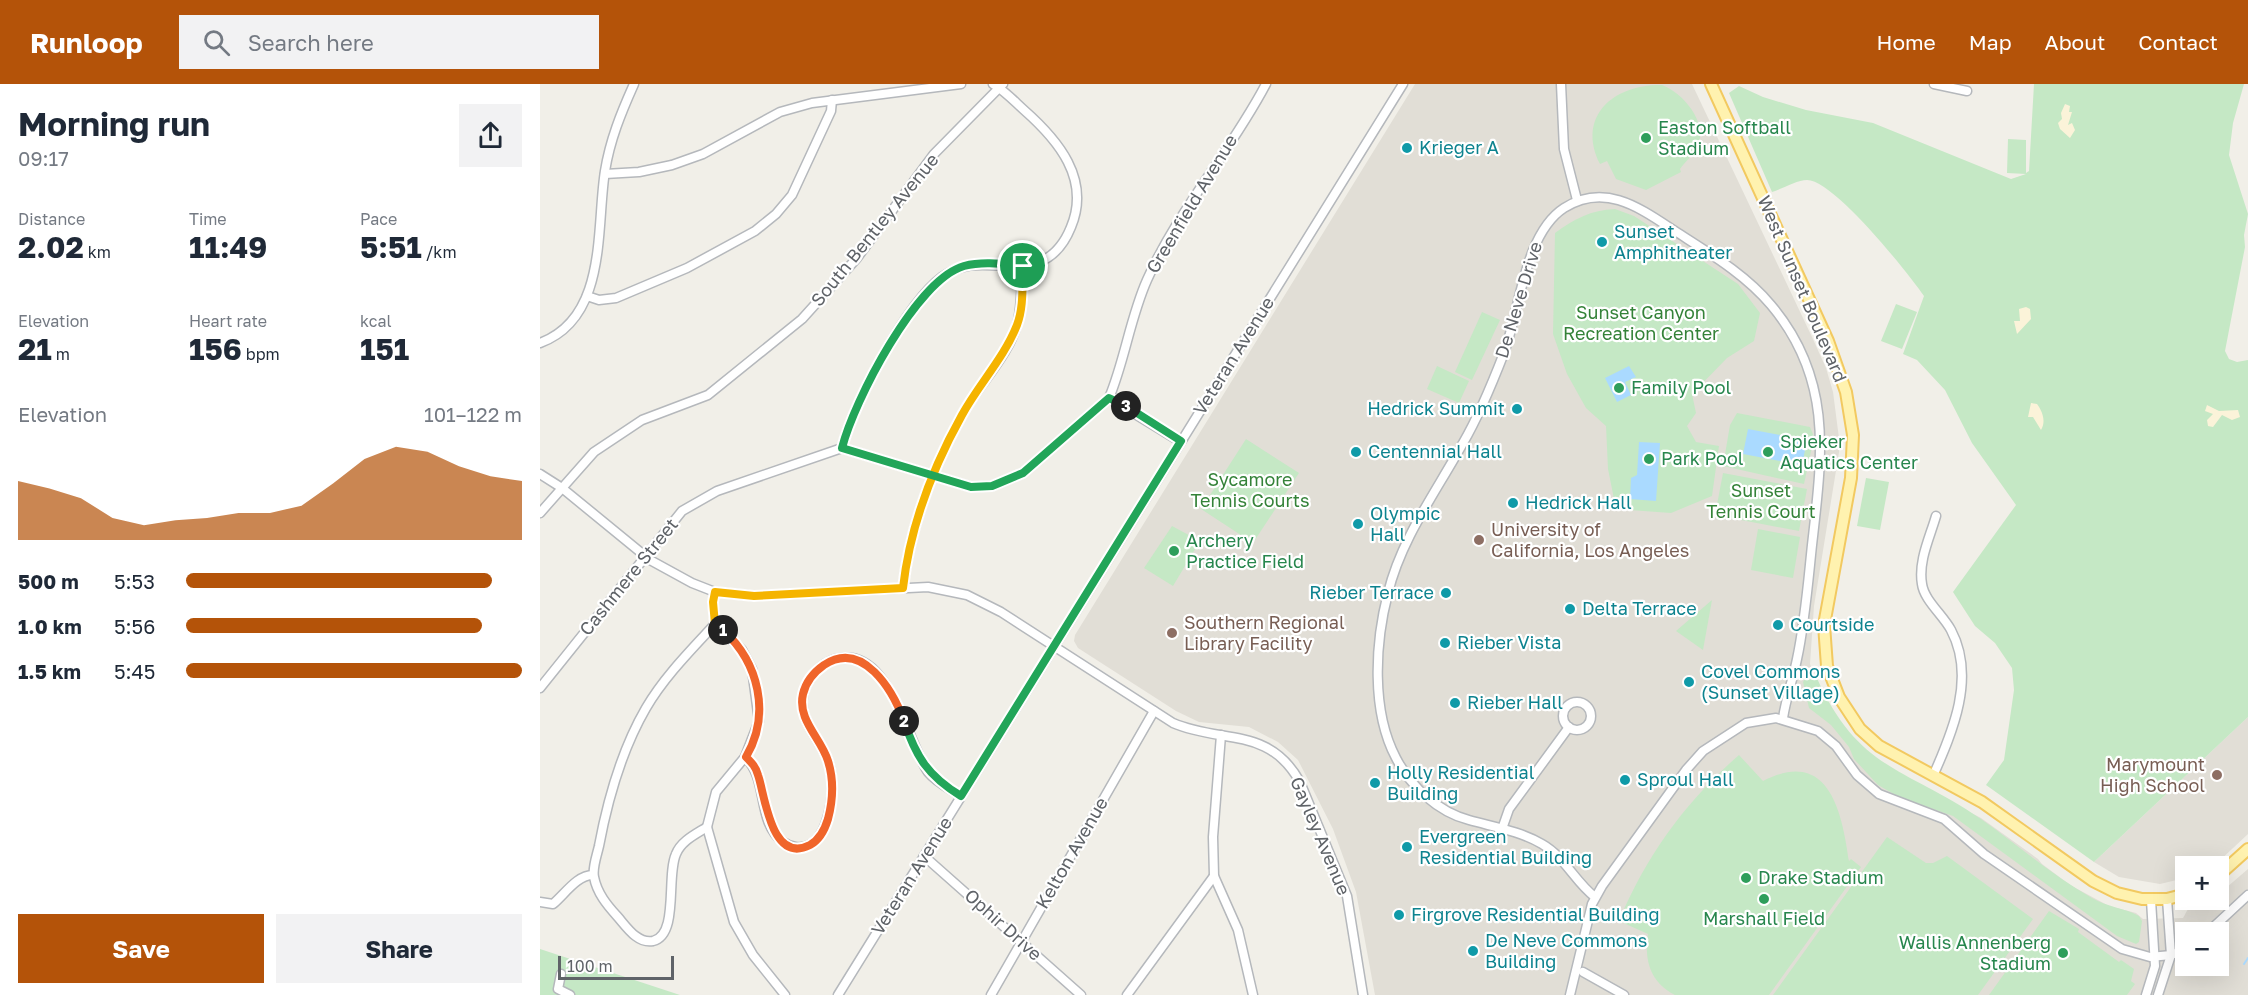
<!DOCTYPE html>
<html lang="en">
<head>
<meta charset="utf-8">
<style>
	body { margin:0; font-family:"Golos Text",sans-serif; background:#f2f2f3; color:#1f2937; height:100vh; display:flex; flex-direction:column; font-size:22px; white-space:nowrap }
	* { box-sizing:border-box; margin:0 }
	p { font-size:20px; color:#747a83 }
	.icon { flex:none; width:33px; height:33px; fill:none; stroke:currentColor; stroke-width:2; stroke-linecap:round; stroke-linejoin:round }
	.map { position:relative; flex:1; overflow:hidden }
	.drawer { display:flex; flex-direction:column; background:#fff; width:540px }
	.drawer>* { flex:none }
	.fabs { position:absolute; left:1635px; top:772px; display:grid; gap:12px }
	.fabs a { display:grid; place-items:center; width:54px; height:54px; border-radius:0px; background:#fff; box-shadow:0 6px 24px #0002; font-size:30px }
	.scale { position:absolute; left:18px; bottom:15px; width:116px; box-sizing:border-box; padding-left:6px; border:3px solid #5f6368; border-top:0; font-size:16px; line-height:21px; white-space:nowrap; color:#5f6368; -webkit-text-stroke:4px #fff; paint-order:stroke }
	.pin { position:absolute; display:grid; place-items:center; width:51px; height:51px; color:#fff; margin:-26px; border:3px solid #fff; border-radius:50%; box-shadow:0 2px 6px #0007 }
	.km { position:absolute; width:30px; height:30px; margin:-15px; border-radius:50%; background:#222; color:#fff; font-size:16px; line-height:30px; text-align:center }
	.round { display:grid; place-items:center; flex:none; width:63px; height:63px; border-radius:0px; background:#f2f2f3 }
	.overview { display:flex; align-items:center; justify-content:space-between; height:102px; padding:0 18px }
	h1 { font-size:33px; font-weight:700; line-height:45px }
	.stats { display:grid; grid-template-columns:repeat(3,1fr); gap:9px; height:102px; padding:6px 18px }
	.stats div { display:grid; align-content:center }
	.stats b { font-size:30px; font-weight:700 }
	.stats small { font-size:16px; font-weight:400 }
	.stats p { font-size:16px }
	.chart { height:168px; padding:12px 18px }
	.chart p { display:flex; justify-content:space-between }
	.chart svg { width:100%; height:108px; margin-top:6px; fill:#b45309; opacity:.7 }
	.cta { display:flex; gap:12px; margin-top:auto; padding:12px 18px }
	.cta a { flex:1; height:69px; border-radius:0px; background:#b45309; color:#fff; font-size:24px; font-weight:700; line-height:69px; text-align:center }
	.cta a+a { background:#f2f2f3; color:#1f2937 }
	ul { padding:0 18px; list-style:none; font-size:20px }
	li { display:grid; grid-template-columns:96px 72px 1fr; align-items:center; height:45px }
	li i { height:15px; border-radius:8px; background:#b45309 }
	header { display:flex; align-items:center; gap:36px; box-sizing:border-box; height:84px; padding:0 30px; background:#b45309; color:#fff }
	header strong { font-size:28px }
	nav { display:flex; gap:33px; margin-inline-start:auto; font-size:21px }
	.search { width:420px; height:54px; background:#f2f2f3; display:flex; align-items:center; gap:15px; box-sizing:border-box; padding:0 21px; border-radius:0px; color:#747a83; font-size:22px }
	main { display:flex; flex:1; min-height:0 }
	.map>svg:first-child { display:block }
	.education { fill:#e1ded6; fill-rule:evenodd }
	.green { fill:#c5e8c5 }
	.sand { fill:#fbf3d9 }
	.water { fill:#aadaff }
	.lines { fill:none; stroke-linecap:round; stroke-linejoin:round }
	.stream { stroke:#aadaff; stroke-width:2 }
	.minor-casing { stroke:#b5b8bc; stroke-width:11 }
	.major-casing { stroke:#f2c960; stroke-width:14 }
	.minor { stroke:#fff; stroke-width:8 }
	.major { stroke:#fff2af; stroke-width:10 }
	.split-1-casing { stroke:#fff; stroke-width:12 }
	.split-2-casing { stroke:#fff; stroke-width:12 }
	.split-3-casing { stroke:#fff; stroke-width:12 }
	.split-4-casing { stroke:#fff; stroke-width:12 }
	.split-1 { stroke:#f5b400; stroke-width:8 }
	.split-2 { stroke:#f0652b; stroke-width:8 }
	.split-3 { stroke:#22a559; stroke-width:8 }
	.split-4 { stroke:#22a559; stroke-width:8 }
	.leisure-dot { fill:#2e9e5b; stroke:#fff; stroke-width:2 }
	.culture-dot { fill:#0f9aa8; stroke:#fff; stroke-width:2 }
	.education-dot { fill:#8d6e63; stroke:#fff; stroke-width:2 }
	.labels { text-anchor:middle; stroke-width:4.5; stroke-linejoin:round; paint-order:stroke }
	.leisure-label { font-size:18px; fill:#27864d; stroke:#fff; text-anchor:start }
	.culture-label { font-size:18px; fill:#0d838f; stroke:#fff; text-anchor:start }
	.street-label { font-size:18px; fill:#5f6368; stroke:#fff }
	.park-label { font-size:18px; fill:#348238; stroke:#fff }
	.education-label { font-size:18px; fill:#785e54; stroke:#fff; text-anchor:start }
</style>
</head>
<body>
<header>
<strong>Runloop</strong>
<div class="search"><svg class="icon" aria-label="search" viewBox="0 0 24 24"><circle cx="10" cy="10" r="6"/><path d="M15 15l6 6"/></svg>Search here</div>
<nav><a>Home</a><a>Map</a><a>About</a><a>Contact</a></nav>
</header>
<main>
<section class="drawer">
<div class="overview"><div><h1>Morning run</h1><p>09:17</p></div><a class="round"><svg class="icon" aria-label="share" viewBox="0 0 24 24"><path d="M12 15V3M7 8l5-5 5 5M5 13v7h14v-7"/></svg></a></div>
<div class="stats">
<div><p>Distance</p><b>2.02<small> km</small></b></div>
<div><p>Time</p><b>11:49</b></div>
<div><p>Pace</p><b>5:51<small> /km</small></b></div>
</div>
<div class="stats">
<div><p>Elevation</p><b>21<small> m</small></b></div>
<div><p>Heart rate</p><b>156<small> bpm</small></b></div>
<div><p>kcal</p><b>151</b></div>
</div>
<div class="chart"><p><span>Elevation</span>101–122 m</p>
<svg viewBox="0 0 160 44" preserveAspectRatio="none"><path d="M0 44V20L10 23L20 27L30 35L40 38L50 36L60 35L70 33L80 33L90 30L100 21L110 11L120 6L130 8L140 14L150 18L160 20V44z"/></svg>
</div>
<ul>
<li><b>500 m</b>5:53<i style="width:91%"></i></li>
<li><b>1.0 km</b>5:56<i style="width:88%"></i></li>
<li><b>1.5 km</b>5:45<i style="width:100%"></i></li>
</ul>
<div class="cta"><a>Save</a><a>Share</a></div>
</section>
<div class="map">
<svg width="1708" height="911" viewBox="0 0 1708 911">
	<rect width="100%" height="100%" fill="#f1efe8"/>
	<g class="education">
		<path d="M875,0H1152L1272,253L1286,284L1293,308L1300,362L1274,522L1270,580L1285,617L1307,649L1332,673L1353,688L1441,734L1498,775L1502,780L1530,801L1569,822L1596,829L1603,835L1643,834L1648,825L1669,816H1678L1679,810L1708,785V911H835L816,808L793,745L758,676L738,658L709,643L659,638L636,627L538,564L534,557L535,551ZM1646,849H1678V882H1646Z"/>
		<path d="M1708,633V750L1677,779L1673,783H1646L1645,794L1620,800L1579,793L1554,778Z"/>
	</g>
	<g class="green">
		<path d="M1494,0H1704L1693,39L1689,71L1708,130L1704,151L1705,163L1685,267L1689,275L1697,278L1708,276V633L1554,778L1446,701L1464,676L1474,606L1472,584L1455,559L1435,542L1413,508L1476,421L1432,359L1405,306L1377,276L1363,270L1384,212C1368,189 1294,96 1267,96C1257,96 1242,105 1232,108L1189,9L1199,2L1223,13L1266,26L1333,39L1471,95L1486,90L1467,89L1468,55L1486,56V89L1489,87Z"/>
		<path d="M1122,1C1143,9 1168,38 1158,62C1154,70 1145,78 1140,85L1141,88L1106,106L1076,95L1067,77L1060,80C1036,32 1074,0 1122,1Z"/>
		<path d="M1075,125L1094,132L1198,200L1220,229L1214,257L1187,274L1152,310L1156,329L1147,342L1156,358L1179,362L1172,412L1131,429L1076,425L1068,385L1066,342L1046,324L1027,290L1013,250L1015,149C1034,135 1051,126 1075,125Z"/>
		<path d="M1356,220L1377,228L1362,265L1341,257Z"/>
		<path d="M942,228L960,236L932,296L915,288Z"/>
		<path d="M897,282L929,297L919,319L887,305Z"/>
		<path d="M1197,329L1270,343L1274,353L1264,400L1183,382L1190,341Z"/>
		<path d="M706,355L759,389L713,459L661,425Z"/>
		<path d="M1183,389L1267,405L1259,447L1175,431Z"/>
		<path d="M1326,394L1349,398L1340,446L1317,442Z"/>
		<path d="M632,442L660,457L633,502L604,484Z"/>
		<path d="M1218,445L1260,453L1253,494L1211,486Z"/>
		<path d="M1172,516L1163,566L1136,547Z"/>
		<path d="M1276,592C1318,687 1365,683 1441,735C1479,762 1512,791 1552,814C1567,823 1585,824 1599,832L1602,837L1599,858L1596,860L1577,852L1413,732L1359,713L1338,701L1314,675L1309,663L1291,641L1269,624L1263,598L1266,593Z"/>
		<path d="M1199,671L1223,697C1289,663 1302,728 1309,777L1311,775L1321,783L1229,911H1135C1110,898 1104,876 1108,850L1079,837C1106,772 1146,717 1199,671Z"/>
		<path d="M1347,753L1386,779H1393L1407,772L1493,835L1438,911H1233Z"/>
		<path d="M1509,827L1539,845L1538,848L1579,878L1581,876L1594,885L1591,897L1595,900L1587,911H1449Z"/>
		<path d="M0,865L140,911H0Z"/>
	</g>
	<g class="sand">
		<path d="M1525,20L1530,22L1529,28H1532L1528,41L1532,39L1535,46L1530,54L1520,45L1518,39L1522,35L1521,29Z"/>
		<path d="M1486,223L1490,225L1491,235L1477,250L1474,237H1480L1479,225Z"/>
		<path d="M1491,319L1497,320C1503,328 1506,338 1501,346L1493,333H1488Z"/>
		<path d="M1667,321L1679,327L1698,326L1700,333L1692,336L1682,331L1673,343L1668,342L1667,336L1673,330L1665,327Z"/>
	</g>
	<g class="water">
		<path d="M1089,282L1096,293L1085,298L1091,311L1077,318L1065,294Z"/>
		<path d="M1208,345L1267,356L1262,381L1203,370Z"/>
		<path d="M1099,358L1120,359L1116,417L1090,415L1091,394L1097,391Z"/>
	</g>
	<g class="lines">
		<path class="stream" d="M1704,880L1708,874"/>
		<defs>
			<g id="minor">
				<path d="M1021,0L1024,65L1037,116"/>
				<path d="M1394,0L1427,7"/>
				<path d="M65,90L99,88L132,81L163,70L240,28L272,19L421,0"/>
				<path d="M47,212L59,216L76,214L147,184L215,147L236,130L252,111L291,27L292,16"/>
				<path d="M0,259C68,234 56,143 65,87C70,56 81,29 94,0"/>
				<path d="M569,314C585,276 590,234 607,196C638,126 691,67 726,0"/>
				<path d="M302,364C313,320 366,220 402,193C435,169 466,190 499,178C515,172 525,158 531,143C551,95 518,56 484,26C474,17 465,7 453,0"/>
				<path d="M0,390L22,404L110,476L152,499L175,508L214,512L388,503L427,511L461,528L633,639C682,660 729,642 760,698L807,812L823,911"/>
				<path d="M0,429L54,368L102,336L168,311L262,235L317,174L394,70L463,0"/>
				<path d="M363,504C370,442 392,385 422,331C439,300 470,271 478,237C482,219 481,200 483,182"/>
				<path d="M175,508L173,518L175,540L202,566L212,585L219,637L205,673L176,708L167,743L194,838L213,871L245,911"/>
				<path d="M0,604L142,427L177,407L302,364L431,403L452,402L483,389L569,314L641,358"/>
				<circle cx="1037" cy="632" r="14"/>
				<path d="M681,651L673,753L674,792L698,846L713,911"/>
				<path d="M205,673C229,695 216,738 243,758C250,763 261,765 269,761C280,756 285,743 288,732C293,714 294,691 287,674C278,653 259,636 263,612C265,598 277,583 290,577C348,554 366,656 388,688C396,698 410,705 421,712"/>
				<path d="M1393,692C1413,647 1436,593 1411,546C1403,531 1384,516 1382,500C1378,477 1390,453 1396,432"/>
				<path d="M167,743C156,750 141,757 136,770C126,792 139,851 113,857C97,860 86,842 77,832C67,821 57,809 54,793C52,784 57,771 59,762C68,714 81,667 106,624C124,593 151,566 175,540"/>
				<path d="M962,745L969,725L1029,643"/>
				<path d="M384,772L541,911"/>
				<path d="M1055,813C1035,798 1025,773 1002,760C980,747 954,743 929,736C898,728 871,703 856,674C831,627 835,559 848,509C861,455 896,408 923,359C940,330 952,300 964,269C980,226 984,150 1024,124C1065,98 1100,124 1135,147C1169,169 1205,190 1231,221C1294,296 1282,373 1272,461C1268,499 1265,538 1257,575C1253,595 1246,614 1243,634"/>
				<path d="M0,818L13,820C25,810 37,791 53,791"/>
				<path d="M1667,849L1708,811"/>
				<path d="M1043,888L1084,911"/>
				<path d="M21,890L18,905L30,911"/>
				<path d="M298,911L863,0"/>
				<path d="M451,911L614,627"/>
				<path d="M587,911L674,792"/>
				<path d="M1030,911L1052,820L1062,802L1146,686L1163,667L1206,639L1236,634L1278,647L1296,662L1317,691L1339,710L1404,735L1444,770L1582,865L1610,873L1631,871L1646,865"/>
				<path d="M1606,911L1615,882L1611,816"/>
				<path d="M1618,911L1631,871L1627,815"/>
			</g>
			<g id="major">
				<path d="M1171,0L1288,257L1306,308L1313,351L1311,394L1284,541L1287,582L1299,613L1320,645L1339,662L1442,718L1553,797L1577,809L1602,815H1627L1646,810"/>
				<path d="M1678,792L1708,765"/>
			</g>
		</defs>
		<use href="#minor" class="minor-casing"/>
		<use href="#major" class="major-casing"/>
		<use href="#minor" class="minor"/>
		<use href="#major" class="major"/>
	</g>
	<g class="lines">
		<defs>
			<path id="split-1" d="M183,546L175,540L173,518L175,508L214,512L363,504C370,442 392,385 422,331C439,300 464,274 477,241C484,223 482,201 483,182"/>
			<path id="split-2" d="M183,546C219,579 231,630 206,673C212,679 216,683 218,691C225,711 231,781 270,761C279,756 285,745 288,735C293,716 294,696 288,677C281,654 257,636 263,610C266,597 274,588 284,581C323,555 353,607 364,637"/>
			<path id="split-3" d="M364,637C376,673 388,692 421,712L641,357L586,322"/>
			<path id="split-4" d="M483,182C463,180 443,177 424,182C376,196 314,317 302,364L431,403L452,402L483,389L569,314L586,322"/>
		</defs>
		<use href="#split-1" class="split-1-casing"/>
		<use href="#split-2" class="split-2-casing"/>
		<use href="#split-3" class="split-3-casing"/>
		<use href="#split-4" class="split-4-casing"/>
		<use href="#split-1" class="split-1"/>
		<use href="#split-2" class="split-2"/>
		<use href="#split-3" class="split-3"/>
		<use href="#split-4" class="split-4"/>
	</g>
	<g class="leisure-dot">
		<circle cx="1106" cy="54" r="6"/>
		<circle cx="1079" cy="304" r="6"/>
		<circle cx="1228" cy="368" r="6"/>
		<circle cx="1109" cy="375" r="6"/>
		<circle cx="634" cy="467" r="6"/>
		<circle cx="1206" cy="794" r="6"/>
		<circle cx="1224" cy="815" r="6"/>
		<circle cx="1523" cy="869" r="6"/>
	</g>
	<g class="culture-dot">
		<circle cx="867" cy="64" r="6"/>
		<circle cx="1062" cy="158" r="6"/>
		<circle cx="977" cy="325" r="6"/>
		<circle cx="816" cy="368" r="6"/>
		<circle cx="973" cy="419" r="6"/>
		<circle cx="818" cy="440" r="6"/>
		<circle cx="906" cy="509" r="6"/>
		<circle cx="1030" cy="525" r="6"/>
		<circle cx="1238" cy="541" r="6"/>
		<circle cx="905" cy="559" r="6"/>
		<circle cx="1149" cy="598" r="6"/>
		<circle cx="915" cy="619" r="6"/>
		<circle cx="1085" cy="696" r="6"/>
		<circle cx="835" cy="699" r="6"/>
		<circle cx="867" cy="763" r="6"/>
		<circle cx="859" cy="831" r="6"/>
		<circle cx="933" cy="867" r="6"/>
	</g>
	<g class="education-dot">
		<circle cx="939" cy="456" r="6"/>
		<circle cx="632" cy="549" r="6"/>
		<circle cx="1677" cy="691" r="6"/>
	</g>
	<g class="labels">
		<g class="leisure-label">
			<text x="1118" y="50">Easton Softball<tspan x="1118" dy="21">Stadium</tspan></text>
			<text x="1091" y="310">Family Pool</text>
			<text x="1240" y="364">Spieker<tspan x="1240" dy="21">Aquatics Center</tspan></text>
			<text x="1121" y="381">Park Pool</text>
			<text x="646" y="463">Archery<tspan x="646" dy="21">Practice Field</tspan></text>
			<text x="1218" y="800">Drake Stadium</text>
			<text x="1224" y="841" text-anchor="middle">Marshall Field</text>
			<text x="1511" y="865" text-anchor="end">Wallis Annenberg<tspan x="1511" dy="21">Stadium</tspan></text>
		</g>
		<g class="culture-label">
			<text x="879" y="70">Krieger A</text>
			<text x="1074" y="154">Sunset<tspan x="1074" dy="21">Amphitheater</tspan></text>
			<text x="965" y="331" text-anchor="end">Hedrick Summit</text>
			<text x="828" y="374">Centennial Hall</text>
			<text x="985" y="425">Hedrick Hall</text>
			<text x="830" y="436">Olympic<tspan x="830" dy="21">Hall</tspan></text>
			<text x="894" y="515" text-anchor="end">Rieber Terrace</text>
			<text x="1042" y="531">Delta Terrace</text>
			<text x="1250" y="547">Courtside</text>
			<text x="917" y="565">Rieber Vista</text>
			<text x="1161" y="594">Covel Commons<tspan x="1161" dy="21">(Sunset Village)</tspan></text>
			<text x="927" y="625">Rieber Hall</text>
			<text x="847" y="695">Holly Residential<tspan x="847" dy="21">Building</tspan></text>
			<text x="1097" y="702">Sproul Hall</text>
			<text x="879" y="759">Evergreen<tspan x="879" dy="21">Residential Building</tspan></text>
			<text x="871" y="837">Firgrove Residential Building</text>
			<text x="945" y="863">De Neve Commons<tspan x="945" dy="21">Building</tspan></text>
		</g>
		<g class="street-label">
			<text transform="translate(652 120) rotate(-59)" y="6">Greenfield Avenue</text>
			<text transform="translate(335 146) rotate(-51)" y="6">South Bentley Avenue</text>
			<text transform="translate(1262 205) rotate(67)" y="6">West Sunset Boulevard</text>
			<text transform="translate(979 216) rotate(-73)" y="6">De Neve Drive</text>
			<text transform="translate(694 272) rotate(-58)" y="6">Veteran Avenue</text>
			<text transform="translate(89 493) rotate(-51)" y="6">Cashmere Street</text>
			<text transform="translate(780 752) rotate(67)" y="6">Gayley Avenue</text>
			<text transform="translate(532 769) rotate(-60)" y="6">Kelton Avenue</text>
			<text transform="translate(372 792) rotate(-58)" y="6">Veteran Avenue</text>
			<text transform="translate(463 841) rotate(42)" y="6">Ophir Drive</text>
		</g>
		<g class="park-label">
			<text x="1101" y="235">Sunset Canyon<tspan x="1101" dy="21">Recreation Center</tspan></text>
			<text x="710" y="402">Sycamore<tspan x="710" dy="21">Tennis Courts</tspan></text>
			<text x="1221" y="413">Sunset<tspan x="1221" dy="21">Tennis Court</tspan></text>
		</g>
		<g class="education-label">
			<text x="951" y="452">University of<tspan x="951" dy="21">California, Los Angeles</tspan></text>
			<text x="644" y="545">Southern Regional<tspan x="644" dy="21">Library Facility</tspan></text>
			<text x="1665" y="687" text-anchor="end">Marymount<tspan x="1665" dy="21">High School</tspan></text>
		</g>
	</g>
</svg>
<div class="fabs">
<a>+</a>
<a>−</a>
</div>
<div class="scale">100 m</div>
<div class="pin" style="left:483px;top:182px;background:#1e9e55"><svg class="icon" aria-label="arrive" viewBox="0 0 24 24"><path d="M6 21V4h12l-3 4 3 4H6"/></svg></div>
<b class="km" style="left:183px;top:546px">1</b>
<b class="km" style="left:364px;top:637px">2</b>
<b class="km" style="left:586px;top:322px">3</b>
</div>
</main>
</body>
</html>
